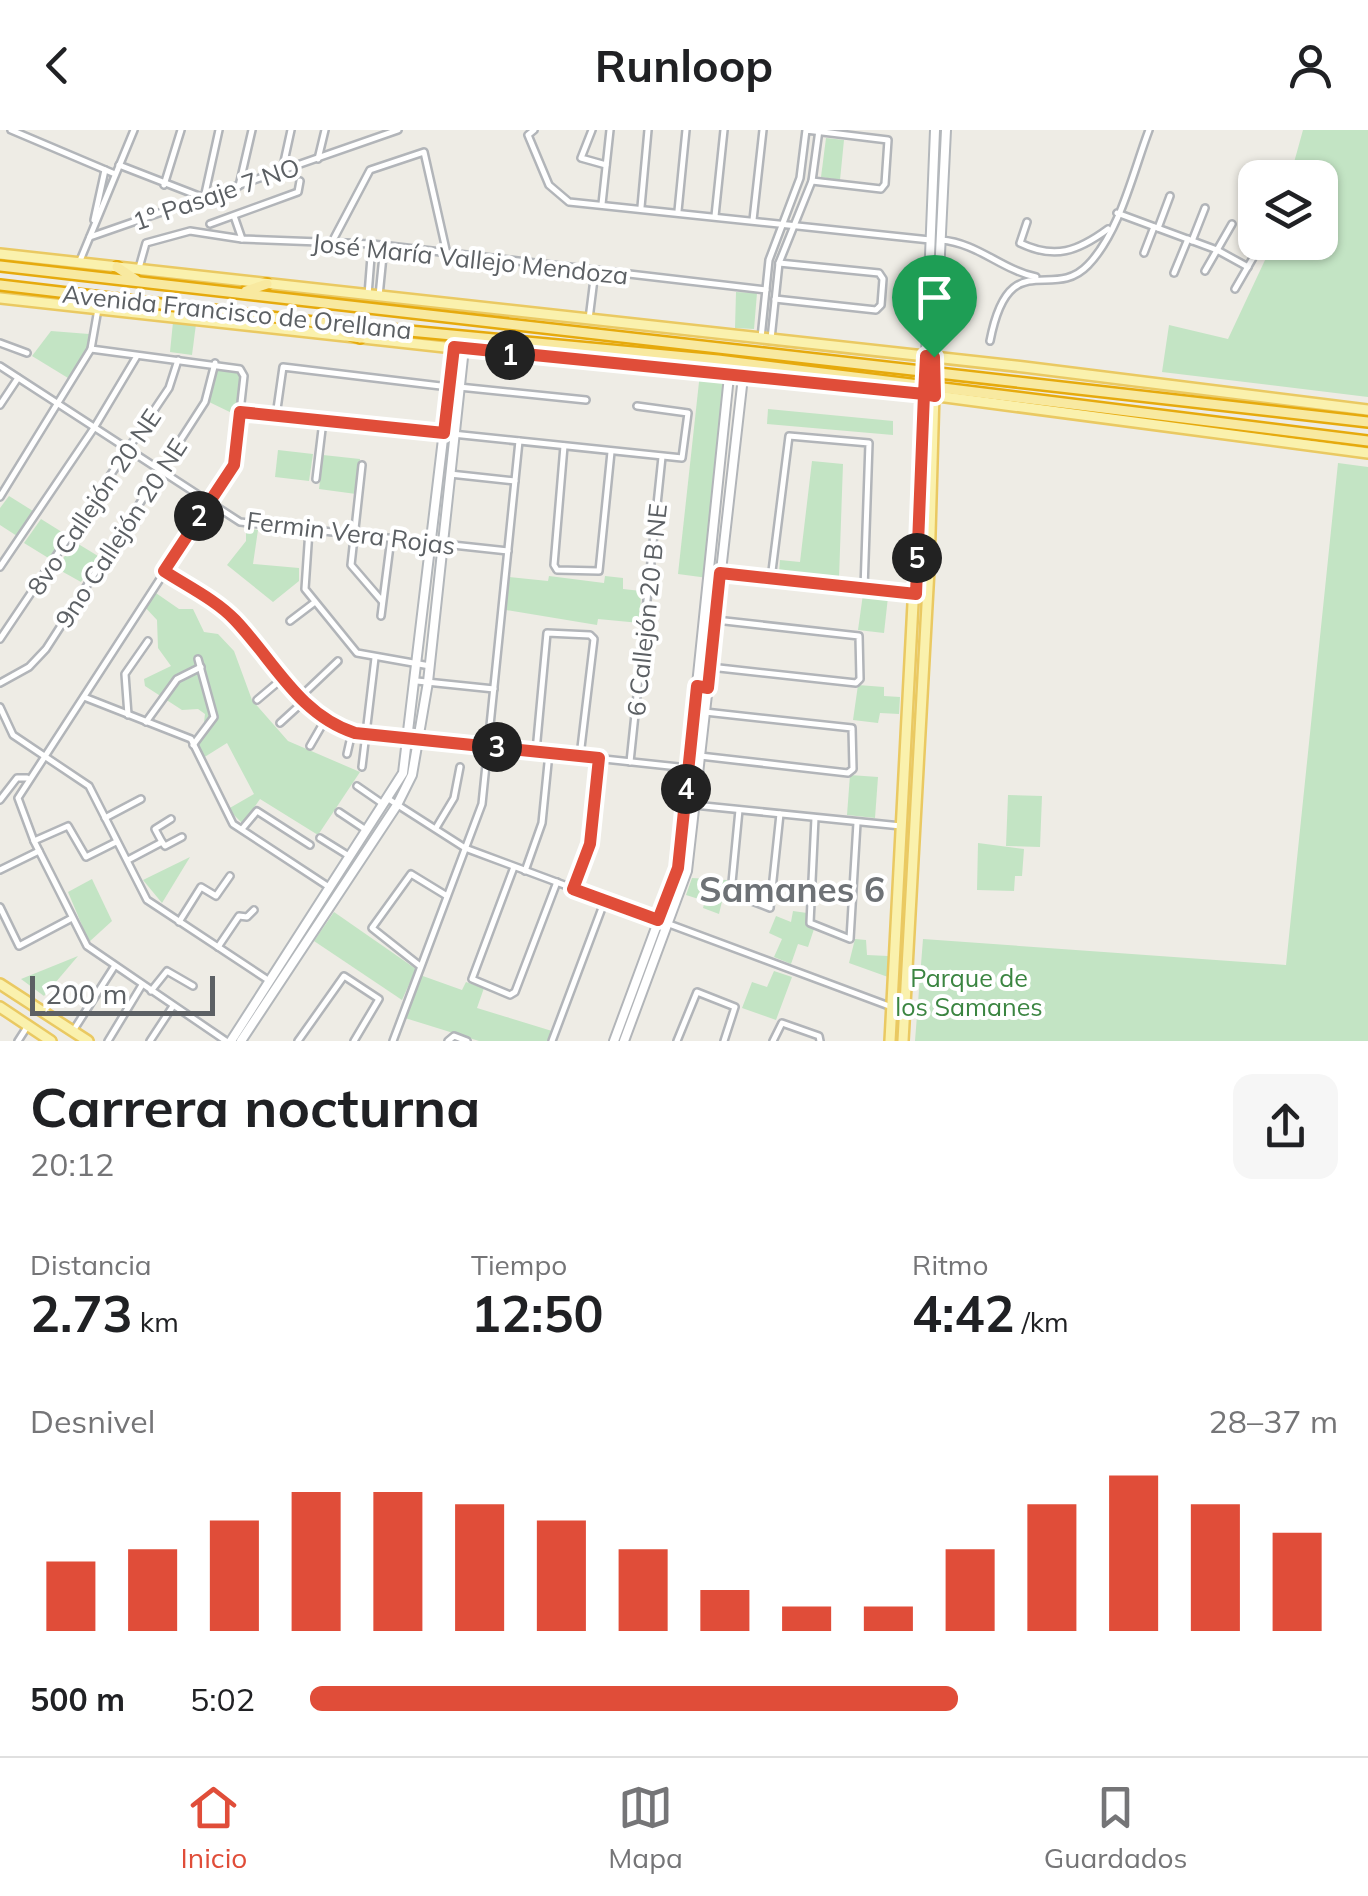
<!DOCTYPE html>
<html lang="es">
<head>
<meta charset="utf-8">
<style>
	body { margin:0; font-family:Mulish,sans-serif; background:#f6f6f6; color:#202124; height:100vh; display:flex; flex-direction:column; font-size:38px; white-space:nowrap }
	* { box-sizing:border-box; margin:0 }
	p { font-size:32px; color:#757577 }
	.icon { flex:none; width:55px; height:55px; fill:none; stroke:currentColor; stroke-width:2; stroke-linecap:round; stroke-linejoin:round }
	.map { position:relative; height:911px; overflow:hidden }
	.sheet { display:flex; flex-direction:column; background:#fff; flex:1 }
	.sheet>* { flex:none }
	.tools { position:absolute; left:1238px; top:30px; display:grid; gap:20px }
	.tools a { display:grid; place-items:center; width:100px; height:100px; border-radius:20px; background:#fff; box-shadow:0 2px 8px #0004; font-size:50px }
	.scale { position:absolute; left:30px; bottom:25px; width:185px; box-sizing:border-box; padding-left:10px; border:5px solid #5c6064; border-top:0; font-size:28px; line-height:35px; white-space:nowrap; color:#5c6064; -webkit-text-stroke:8px #fff; paint-order:stroke }
	.pin { position:absolute; display:grid; place-items:center; width:85px; height:85px; color:#fff; margin:-102px -42px; border-radius:50% 50% 50% 0; rotate:-45deg; box-shadow:0 0 10px #0007 }
	.pin .icon { rotate:45deg }
	.km { position:absolute; width:50px; height:50px; margin:-25px; border-radius:50%; background:#222; color:#fff; font-size:28px; line-height:50px; text-align:center }
	.round { display:grid; place-items:center; flex:none; width:105px; height:105px; border-radius:20px; background:#f6f6f6 }
	.headline { display:flex; align-items:center; justify-content:space-between; height:170px; padding:0 30px }
	h1 { font-size:55px; font-weight:700; line-height:75px }
	.figures { display:grid; grid-template-columns:repeat(3,1fr); gap:15px; height:170px; padding:10px 30px }
	.figures div { display:grid; align-content:center }
	.figures b { font-size:50px; font-weight:700 }
	.figures small { font-size:28px; font-weight:400 }
	.figures p { font-size:28px }
	.chart { height:280px; padding:20px 30px }
	.chart p { display:flex; justify-content:space-between }
	.chart svg { width:100%; height:180px; margin-top:10px; stroke:#e04d39; stroke-width:6 }
	ul { padding:0 30px; list-style:none; font-size:32px }
	li { display:grid; grid-template-columns:160px 120px 1fr; align-items:center; height:75px }
	li i { height:25px; border-radius:12px; background:#e04d39 }
	header { display:flex; justify-content:space-between; align-items:center; height:130px; padding:0 30px; background:#fff; font-size:45px; font-weight:700 }
	.tabs { display:flex; justify-content:space-around; align-items:center; height:140px; border-top:2px solid #e0e0e0; background:#fff; font-size:28px; color:#757577 }
	.tabs a { display:grid; justify-items:center; gap:5px }
	.tabs .on { color:#e04d39 }
	.map>svg:first-child { display:block }
	.green { fill:#c3e4c4 }
	.lines { fill:none; stroke-linecap:round; stroke-linejoin:round }
	.minor-casing { stroke:#b2b5b9; stroke-width:10 }
	.tertiary-casing { stroke:#b2b5b9; stroke-width:12 }
	.secondary-casing { stroke:#b3b7bb; stroke-width:12 }
	.primary-casing { stroke:#eac962; stroke-width:14 }
	.trunk-casing { stroke:#e6aa0d; stroke-width:14 }
	.minor { stroke:#fff; stroke-width:5 }
	.tertiary { stroke:#fff; stroke-width:8 }
	.secondary { stroke:#fff; stroke-width:8 }
	.primary { stroke:#faf1ad; stroke-width:9 }
	.trunk { stroke:#f8e9a0; stroke-width:9 }
	.route-casing { stroke:#fff; stroke-width:20 }
	.route { stroke:#e04d39; stroke-width:12 }
	.labels { text-anchor:middle; stroke-width:8; stroke-linejoin:round; paint-order:stroke }
	.street-label { font-size:25px; fill:#5c6064; stroke:#fff }
	.park-label { font-size:25px; fill:#3b8541; stroke:#fff }
	.district-label { font-size:35px; font-weight:bold; fill:#6e7276; stroke:#fff }
</style>
</head>
<body>
<header><svg class="icon" aria-label="back" viewBox="0 0 24 24"><path d="M15 5l-7 7 7 7"/></svg>Runloop<svg class="icon" aria-label="person" viewBox="0 0 24 24"><circle cx="12" cy="8" r="4"/><path d="M4 21q1-7 8-7t8 7"/></svg></header>
<div class="map">
<svg width="1368" height="911" viewBox="0 0 1368 911">
	<rect width="100%" height="100%" fill="#eeece5"/>
	<g class="green">
		<path d="M1303,0H1368V267L1162,242L1169,195L1228,209L1273,113L1320,112V48L1290,47Z"/>
		<path d="M826,8L844,10L840,50L821,47Z"/>
		<path d="M736,162L757,163L754,199L735,198Z"/>
		<path d="M173,192L196,194L192,225L170,222Z"/>
		<path d="M51,201L89,204L87,218L68,248L32,226Z"/>
		<path d="M217,235L241,241L236,285L207,271Z"/>
		<path d="M700,243L729,246L708,448L678,444Z"/>
		<path d="M768,279L893,291V305L767,294Z"/>
		<path d="M278,320L313,324L309,351L275,347Z"/>
		<path d="M323,325L360,329L356,364L319,359Z"/>
		<path d="M812,331L843,334L839,448L779,443L780,430L800,432Z"/>
		<path d="M1338,333L1368,337V911H915L923,809L1286,835Z"/>
		<path d="M9,366L33,381L17,406L0,395V378Z"/>
		<path d="M41,389L65,404L50,429L24,413Z"/>
		<path d="M246,398L258,400L253,434L299,438V451L273,472L227,435L246,411Z"/>
		<path d="M75,412L98,426L81,452L56,438Z"/>
		<path d="M549,446L604,453L605,446L623,448V459L641,461L640,493L598,489L597,495L506,480L509,447L548,451Z"/>
		<path d="M153,461L179,479H193L204,502L218,504L234,521L252,570L288,611L360,642L318,705L260,669L243,694L228,679L254,664L227,613L203,628L195,609L203,601L205,584L198,579L182,580L145,556L144,549L171,536L158,518L157,490L143,475Z"/>
		<path d="M863,464L888,467L884,503L858,500Z"/>
		<path d="M858,555L884,557V566L900,567L899,584L880,583L878,593L853,590Z"/>
		<path d="M850,645L878,647L875,688L847,685Z"/>
		<path d="M1008,665L1042,666L1040,717L1006,716Z"/>
		<path d="M978,713L1024,719L1022,746H1015L1014,761L977,760Z"/>
		<path d="M190,727L162,773L143,750Z"/>
		<path d="M692,748L727,750L719,784L703,778L705,771L686,765Z"/>
		<path d="M92,749L112,791L89,812L68,762Z"/>
		<path d="M793,781L807,783L806,796L814,799L808,817L798,814L791,834L774,827L782,809L769,803L776,786L791,792Z"/>
		<path d="M334,782L416,839L402,870L314,811Z"/>
		<path d="M855,809L866,810L867,825L888,826V847L849,833Z"/>
		<path d="M78,826L44,866L21,849Z"/>
		<path d="M774,841L792,847L776,890L742,878L752,852L767,857Z"/>
		<path d="M420,845L462,860L466,852L484,858L477,878L552,901L548,911H479L405,888Z"/>
	</g>
	<g class="lines">
		<defs>
			<g id="minor">
				<path d="M11,0L115,44"/>
				<path d="M534,0L528,5L549,55L569,72L930,110"/>
				<path d="M592,0L581,28L606,35"/>
				<path d="M318,29L325,0"/>
				<path d="M119,35L204,68L219,0"/>
				<path d="M282,41L291,0"/>
				<path d="M164,55L181,0"/>
				<path d="M239,56L252,0"/>
				<path d="M602,74L610,0"/>
				<path d="M641,77L648,0"/>
				<path d="M678,81L686,0"/>
				<path d="M1117,83L1217,120L1248,137"/>
				<path d="M234,86L242,109"/>
				<path d="M715,86L724,0"/>
				<path d="M94,90L105,40"/>
				<path d="M753,90L763,0"/>
				<path d="M1027,92L1020,113C1055,130 1078,121 1108,99"/>
				<path d="M210,94L298,62L300,51"/>
				<path d="M1158,98L1170,66"/>
				<path d="M90,107L398,0"/>
				<path d="M941,110C978,113 1000,139 1036,147"/>
				<path d="M1192,111L1205,78"/>
				<path d="M332,112L370,40L424,22L447,124"/>
				<path d="M1144,123L1154,97"/>
				<path d="M79,133L134,0"/>
				<path d="M139,138L146,113L190,101L242,109L372,114L766,160"/>
				<path d="M1205,141L1232,94"/>
				<path d="M1174,143L1188,109"/>
				<path d="M1235,159L1261,114"/>
				<path d="M368,165L372,114"/>
				<path d="M379,166L384,116"/>
				<path d="M775,169L876,180L881,175L883,149L879,143L779,133"/>
				<path d="M589,189L595,141"/>
				<path d="M761,208L769,130L800,48L806,0L888,10L885,54L881,59L812,51"/>
				<path d="M771,209L779,133L812,51L819,0"/>
				<path d="M990,211C1009,113 1052,173 1088,135C1120,102 1133,42 1149,0"/>
				<path d="M0,213L27,223"/>
				<path d="M91,219L240,239L244,246L234,335L18,668L34,711L87,816L226,911"/>
				<path d="M0,236L240,392L508,421"/>
				<path d="M459,257L586,270"/>
				<path d="M0,275L18,248"/>
				<path d="M241,282L682,328L688,283L637,276"/>
				<path d="M276,286L283,237L449,257"/>
				<path d="M564,316L554,435L557,440L599,441L611,322"/>
				<path d="M362,335L351,435L382,471"/>
				<path d="M450,344L515,351"/>
				<path d="M316,349L323,291"/>
				<path d="M0,367L91,219L98,179"/>
				<path d="M309,400L305,459L357,523L430,536"/>
				<path d="M0,437L94,298L137,226"/>
				<path d="M163,441L234,488L319,586L355,603L407,608"/>
				<path d="M720,443L913,464"/>
				<path d="M771,449L789,306L869,313L864,459"/>
				<path d="M381,486L391,408"/>
				<path d="M290,491L315,472"/>
				<path d="M0,509L169,258L178,230"/>
				<path d="M710,537L856,553L860,549L859,506L716,490"/>
				<path d="M417,551L494,559"/>
				<path d="M0,553L29,537L46,519L205,272L215,233"/>
				<path d="M84,567L191,609L233,694L329,757"/>
				<path d="M299,568L338,531"/>
				<path d="M257,570L283,548"/>
				<path d="M0,577L13,605L89,656L147,770L268,850"/>
				<path d="M128,585L125,544L148,511"/>
				<path d="M146,592L177,549L201,537"/>
				<path d="M280,593L303,572"/>
				<path d="M418,609L688,638"/>
				<path d="M193,615L214,587L198,529"/>
				<path d="M310,616L325,590"/>
				<path d="M536,621L547,503L590,505L594,509L580,626"/>
				<path d="M347,624L352,602"/>
				<path d="M700,626L848,643L853,639L852,598L705,582"/>
				<path d="M630,632L662,327"/>
				<path d="M362,637L375,528"/>
				<path d="M357,656L383,674"/>
				<path d="M0,670L17,648H27"/>
				<path d="M390,670L465,718L889,876"/>
				<path d="M694,675L901,696"/>
				<path d="M739,680L731,763L770,778L780,684"/>
				<path d="M339,682L366,700"/>
				<path d="M105,688L141,669"/>
				<path d="M815,688L810,793L850,809L857,693"/>
				<path d="M436,698L454,668L460,637"/>
				<path d="M242,699L257,681L310,715"/>
				<path d="M320,708L349,726"/>
				<path d="M34,711L68,696L86,727L116,712"/>
				<path d="M162,712L165,716L182,707"/>
				<path d="M128,730L162,712L155,699L171,689"/>
				<path d="M514,737L472,849L510,865L515,862L557,752"/>
				<path d="M0,740L39,721"/>
				<path d="M525,741L542,693L549,623"/>
				<path d="M573,759L589,714L599,628"/>
				<path d="M0,777L19,816L72,788"/>
				<path d="M179,792L201,757L216,766L230,746"/>
				<path d="M218,817L239,786L247,787L254,780"/>
				<path d="M420,836L372,798L411,744L447,766"/>
				<path d="M151,861L167,841L193,856"/>
				<path d="M73,901L114,837"/>
				<path d="M18,911L27,897"/>
				<path d="M108,911L142,855"/>
				<path d="M150,911L173,876"/>
				<path d="M298,911L344,846L379,869L354,911"/>
				<path d="M393,911L482,674L519,311"/>
				<path d="M448,911L454,906L467,911"/>
				<path d="M552,911L605,770"/>
				<path d="M677,911L697,862L735,877L724,911"/>
				<path d="M773,911L782,893L819,906L820,911"/>
			</g>
			<g id="tertiary">
				<path d="M614,911L678,738L729,246"/>
				<path d="M624,911L687,741L743,247"/>
			</g>
			<g id="secondary">
				<path d="M926,226L935,0"/>
				<path d="M935,227L946,0"/>
				<path d="M231,911L403,643L454,217"/>
				<path d="M241,911L397,675L412,645L428,552L464,218"/>
			</g>
			<g id="primary">
				<path d="M0,124L1024,237L1368,280"/>
				<path d="M0,168L508,224L923,264L1368,323"/>
				<path d="M0,854L88,911"/>
				<path d="M0,877L51,911"/>
				<path d="M890,911L926,226"/>
				<path d="M903,911L929,439L935,227"/>
			</g>
			<g id="trunk">
				<path d="M0,136L1368,292"/>
				<path d="M117,137L136,150"/>
				<path d="M0,155L314,192L718,230L1368,311"/>
				<path d="M246,161L267,154"/>
				<path d="M331,198L360,208"/>
				<path d="M551,228L570,218"/>
			</g>
		</defs>
		<use href="#minor" class="minor-casing"/>
		<use href="#tertiary" class="tertiary-casing"/>
		<use href="#secondary" class="secondary-casing"/>
		<use href="#primary" class="primary-casing"/>
		<use href="#trunk" class="trunk-casing"/>
		<use href="#minor" class="minor"/>
		<use href="#tertiary" class="tertiary"/>
		<use href="#secondary" class="secondary"/>
		<use href="#primary" class="primary"/>
		<use href="#trunk" class="trunk"/>
	</g>
	<g class="lines">
		<defs>
			<path id="route" d="M934,227L926,226L924,264L454,217L444,303L240,282L234,335L164,441C187,456 216,470 235,490C274,531 299,585 355,603L599,628L590,714L573,759L658,790L678,738L697,556L708,558L720,443L916,464L924,264L935,266L934,227"/>
		</defs>
		<use href="#route" class="route-casing"/>
		<use href="#route" class="route"/>
	</g>
	<g class="labels">
		<g class="street-label">
			<text transform="translate(216 64) rotate(-19)" y="9">1° Pasaje 7 NO</text>
			<text transform="translate(470 129) rotate(6)" y="9">José María Vallejo Mendoza</text>
			<text transform="translate(237 182) rotate(6)" y="9">Avenida Francisco de Orellana</text>
			<text transform="translate(94 372) rotate(-56)" y="9">8vo Callejón 20 NE</text>
			<text transform="translate(121 403) rotate(-57)" y="9">9no Callejón 20 NE</text>
			<text transform="translate(351 403) rotate(7)" y="9">Fermin Vera Rojas</text>
			<text transform="translate(647 480) rotate(-84)" y="9">6 Callejón 20 B NE</text>
		</g>
		<g class="park-label">
			<text x="969" y="857">Parque de<tspan x="969" dy="29">los Samanes</tspan></text>
		</g>
		<g class="district-label">
			<text x="792" y="772">Samanes 6</text>
		</g>
	</g>
</svg>
<div class="tools">
<a><svg class="icon" aria-label="layers" viewBox="0 0 24 24"><path d="M12 4l9 5-9 5-9-5zM3 14l9 5 9-5"/></svg></a>
</div>
<div class="scale">200 m</div>
<div class="pin" style="left:934px;top:227px;background:#1e9e55"><svg class="icon" aria-label="arrive" viewBox="0 0 24 24"><path d="M6 21V4h12l-3 4 3 4H6"/></svg></div>
<b class="km" style="left:510px;top:225px">1</b>
<b class="km" style="left:199px;top:386px">2</b>
<b class="km" style="left:497px;top:617px">3</b>
<b class="km" style="left:686px;top:659px">4</b>
<b class="km" style="left:917px;top:428px">5</b>
</div>
<section class="sheet">
<div class="headline"><div><h1>Carrera nocturna</h1><p>20:12</p></div><a class="round"><svg class="icon" aria-label="share" viewBox="0 0 24 24"><path d="M12 15V3M7 8l5-5 5 5M5 13v7h14v-7"/></svg></a></div>
<div class="figures">
<div><p>Distancia</p><b>2.73<small> km</small></b></div>
<div><p>Tiempo</p><b>12:50</b></div>
<div><p>Ritmo</p><b>4:42<small> /km</small></b></div>
</div>
<div class="chart"><p><span>Desnivel</span>28–37 m</p>
<svg viewBox="0 0 160 44" preserveAspectRatio="none"><path d="M5 44V27M15 44V24M25 44V17M35 44V10M45 44V10M55 44V13M65 44V17M75 44V24M85 44V34M95 44V38M105 44V38M115 44V24M125 44V13M135 44V6M145 44V13M155 44V20"/></svg>
</div>
<ul>
<li><b>500 m</b>5:02<i style="width:63%"></i></li>
</ul>
</section>
<nav class="tabs">
<a class="on"><svg class="icon" aria-label="home" viewBox="0 0 24 24"><path d="M3 11l9-7 9 7M6 9v11h12V9"/></svg>Inicio</a>
<a><svg class="icon" aria-label="map" viewBox="0 0 24 24"><path d="M3 6l6-2 6 2 6-2v14l-6 2-6-2-6 2zM9 4v14M15 6v14"/></svg>Mapa</a>
<a><svg class="icon" aria-label="saved" viewBox="0 0 24 24"><path d="M7 4h10v16l-5-4-5 4z"/></svg>Guardados</a>
</nav>
</body>
</html>
